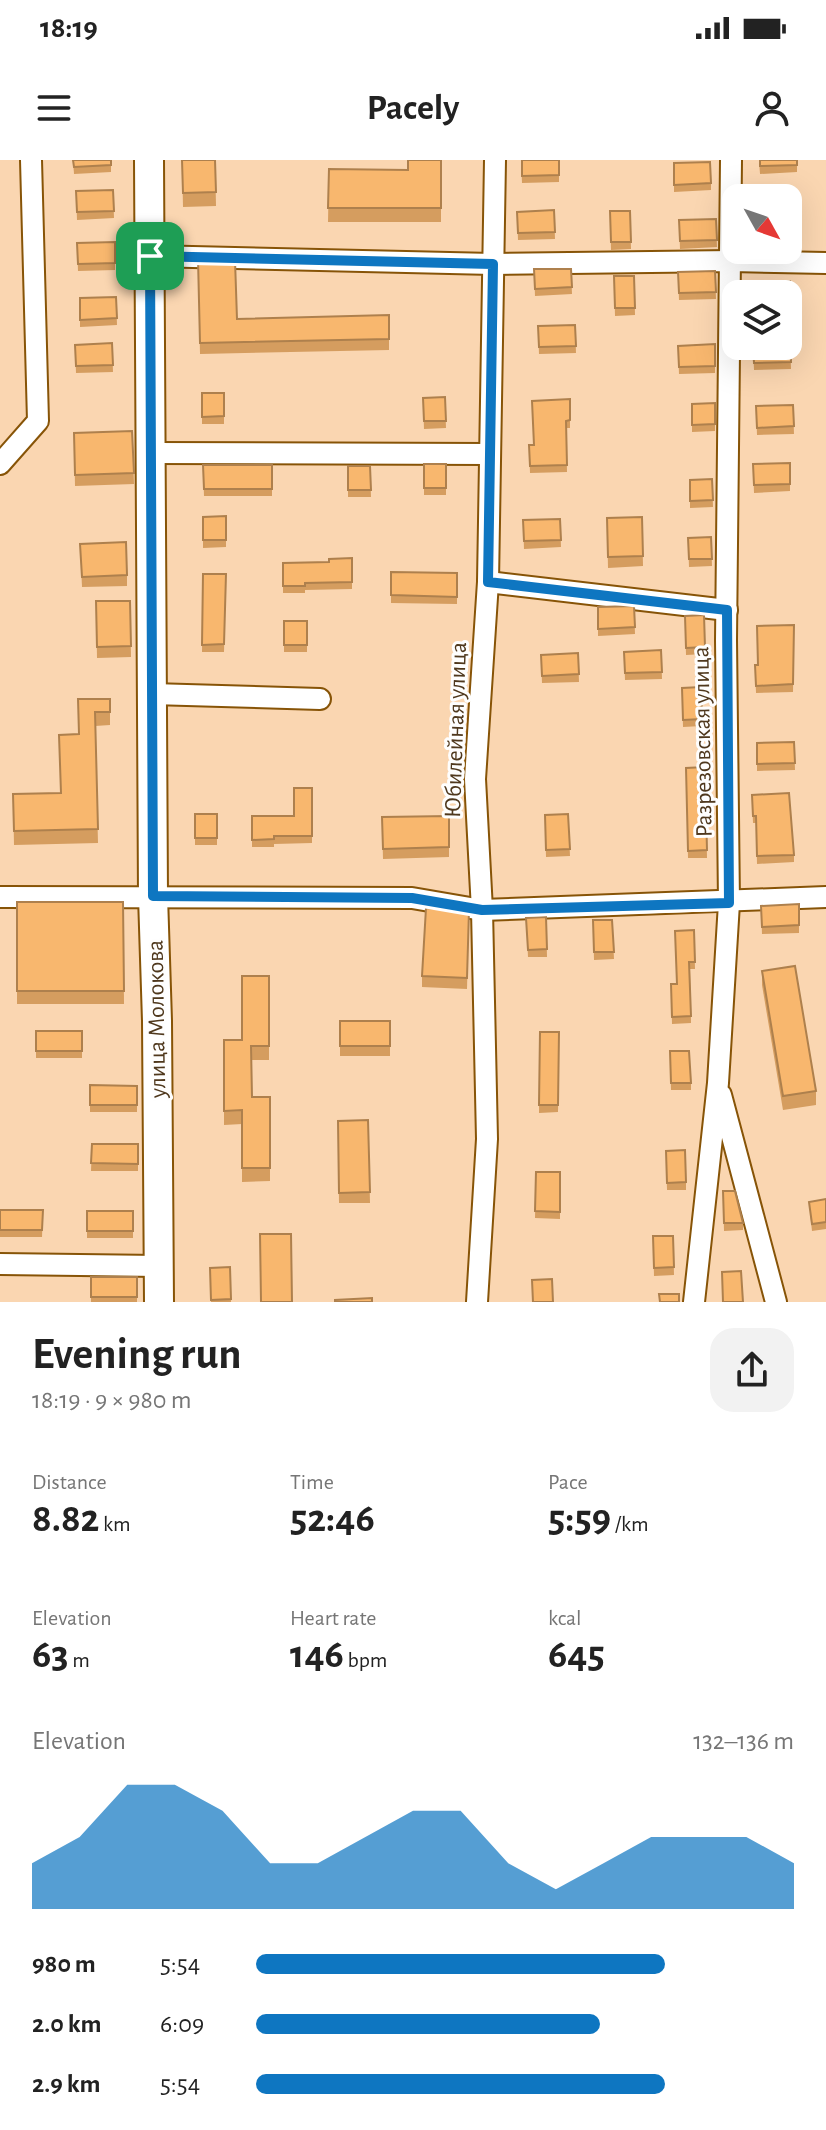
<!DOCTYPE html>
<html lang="en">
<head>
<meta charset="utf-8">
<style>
	body { margin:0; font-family:"Alegreya Sans",sans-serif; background:#f2f2f2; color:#222; height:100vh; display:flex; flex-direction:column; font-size:30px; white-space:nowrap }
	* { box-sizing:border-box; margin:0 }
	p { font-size:26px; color:#767676 }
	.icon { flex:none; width:44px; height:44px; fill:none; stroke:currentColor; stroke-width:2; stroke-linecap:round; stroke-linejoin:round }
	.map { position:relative; height:1142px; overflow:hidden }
	.drawer { display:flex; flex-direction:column; background:#fff; flex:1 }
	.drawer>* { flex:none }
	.needle { width:52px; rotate:130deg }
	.buttons { position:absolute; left:722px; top:24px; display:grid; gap:16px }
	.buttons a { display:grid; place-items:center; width:80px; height:80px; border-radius:16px; background:#fff; box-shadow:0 8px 32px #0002; font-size:40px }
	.pin { position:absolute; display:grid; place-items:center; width:68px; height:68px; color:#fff; margin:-34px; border-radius:16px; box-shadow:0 4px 12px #0006 }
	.round { display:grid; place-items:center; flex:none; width:84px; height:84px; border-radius:24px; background:#f2f2f2 }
	.head { display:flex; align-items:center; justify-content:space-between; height:136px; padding:0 32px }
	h1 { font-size:44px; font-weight:700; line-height:60px }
	.metrics { display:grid; grid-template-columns:repeat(3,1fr); gap:12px; height:136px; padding:8px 32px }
	.metrics div { display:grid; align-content:center }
	.metrics b { font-size:40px; font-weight:700 }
	.metrics small { font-size:22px; font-weight:400 }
	.metrics p { font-size:22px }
	.chart { height:224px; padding:16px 32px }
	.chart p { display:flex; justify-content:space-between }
	.chart svg { width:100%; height:144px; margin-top:8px; fill:#0e76c1; opacity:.7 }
	ul { padding:0 32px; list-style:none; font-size:26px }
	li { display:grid; grid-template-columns:128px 96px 1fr; align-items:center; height:60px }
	li i { height:20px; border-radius:10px; background:#0e76c1 }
	.status { display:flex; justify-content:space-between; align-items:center; height:56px; padding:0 40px; background:#fff; direction:ltr }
	.status svg { height:22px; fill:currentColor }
	header { display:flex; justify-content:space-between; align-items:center; height:104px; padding:0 32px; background:#fff; font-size:36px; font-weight:700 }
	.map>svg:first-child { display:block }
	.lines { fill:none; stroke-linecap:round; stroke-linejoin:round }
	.street-casing { stroke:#875407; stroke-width:24 }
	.secondary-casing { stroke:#875407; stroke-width:32 }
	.street { stroke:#fff; stroke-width:20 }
	.secondary { stroke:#fff; stroke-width:28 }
	.wall { fill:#d59d5f }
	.building { fill:#f8b76e; stroke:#ae804d; stroke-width:2 }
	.route-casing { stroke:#fff; stroke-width:16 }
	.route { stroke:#0e76c1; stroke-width:10 }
	.labels { text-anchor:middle; stroke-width:6; stroke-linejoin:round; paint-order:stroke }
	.street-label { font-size:24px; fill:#4f381d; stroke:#fefefe }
</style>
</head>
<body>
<div class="status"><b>18:19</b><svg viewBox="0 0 49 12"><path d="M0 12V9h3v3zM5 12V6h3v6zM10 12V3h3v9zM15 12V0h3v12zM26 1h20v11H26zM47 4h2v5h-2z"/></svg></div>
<header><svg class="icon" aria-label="menu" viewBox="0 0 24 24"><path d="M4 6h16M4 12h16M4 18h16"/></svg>Pacely<svg class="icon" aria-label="person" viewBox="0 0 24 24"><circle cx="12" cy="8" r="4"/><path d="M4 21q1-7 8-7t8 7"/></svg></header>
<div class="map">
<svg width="826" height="1142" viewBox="0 0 826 1142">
	<rect width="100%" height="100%" fill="#fad6b1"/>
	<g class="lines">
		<defs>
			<g id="street">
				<path d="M150,96L493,104L732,101L826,103"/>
				<path d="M151,293L490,294"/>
				<path d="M0,304L38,261L31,0"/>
				<path d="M488,422L727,450"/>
				<path d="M152,534L320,539"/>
				<path d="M0,737L412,738L482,750L826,737"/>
				<path d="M721,935L776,1142"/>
				<path d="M0,1104L159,1106"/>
				<path d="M477,1142L487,979L482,750L475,619L488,422L495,0"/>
				<path d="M694,1142L718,923L729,743L726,480L731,0"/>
			</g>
			<path id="secondary" d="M149,0L153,736L157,861L159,1142"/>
		</defs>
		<use href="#street" class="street-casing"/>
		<use href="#secondary" class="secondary-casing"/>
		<use href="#street" class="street"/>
		<use href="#secondary" class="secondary"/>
	</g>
	<g class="wall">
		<path d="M73,0H111V12L74,14Z"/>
		<path d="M182,0H215L216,46L183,47Z"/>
		<path d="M441,0V62H328L329,9L408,10Z"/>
		<path d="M521,0H559V22L522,23Z"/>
		<path d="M759,0H797V12L760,14Z"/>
		<path d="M674,3L711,23V30L674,32Z"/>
		<path d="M113,30L114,58L77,60L76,31Z"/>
		<rect x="788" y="41" width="4" height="28"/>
		<path d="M554,50L555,79L518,80L517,52Z"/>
		<path d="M610,51H630L631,89L611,90Z"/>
		<path d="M716,59L717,87L680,89L679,60Z"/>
		<path d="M115,82V110L78,111L77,83Z"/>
		<path d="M198,99L237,159L389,155V190L200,194Z"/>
		<path d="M534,109H571L572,134L535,136Z"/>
		<path d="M715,111L716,139L679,140L678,112Z"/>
		<path d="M614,116H634L635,155L615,156Z"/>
		<path d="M116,137L117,165L80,167V138Z"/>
		<path d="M575,165L576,193L539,194L538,166Z"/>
		<path d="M790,180L791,209L754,210L753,186Z"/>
		<path d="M112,183L113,212L76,213L75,185Z"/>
		<path d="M678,186L715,206V213L679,214Z"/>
		<rect x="202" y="233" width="22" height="31"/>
		<path d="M445,237L446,268L424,269L423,238Z"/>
		<path d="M570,239V268H566L567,312L530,313L529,285H534Z"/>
		<path d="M715,243V271L692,272V244Z"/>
		<path d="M793,245L794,274L757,275L756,246Z"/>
		<path d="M132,271L134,324L75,326L74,273Z"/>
		<rect x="424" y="304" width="22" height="31"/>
		<path d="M753,304L790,324V331L754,333Z"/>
		<path d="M203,305H272V336H204Z"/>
		<path d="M348,306H370L371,337H348Z"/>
		<path d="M712,319L713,347L690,348V320Z"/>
		<path d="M226,356V387L203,388V357Z"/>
		<path d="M642,357L643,406L608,408L607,358Z"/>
		<path d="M560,359L561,387L524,389L523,360Z"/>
		<path d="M711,377L712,406L689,407L688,378Z"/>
		<path d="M80,384L127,415V426L82,427Z"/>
		<path d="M352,398V429L305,430V433H283V403L329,402Z"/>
		<path d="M391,412L457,413V444L391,443Z"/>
		<path d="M203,414H226L224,492H202Z"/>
		<path d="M96,441H130L131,497L97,498Z"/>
		<path d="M634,446L635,474L598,476V447Z"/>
		<path d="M704,455L705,494L686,495L685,456Z"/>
		<rect x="284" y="461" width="23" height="31"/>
		<path d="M794,465L793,532L756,533L755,505H758Z"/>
		<path d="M661,490L662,519L625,520L624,492Z"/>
		<path d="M578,493L579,522L542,523L541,495Z"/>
		<path d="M701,527L702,566L683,567L682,528Z"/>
		<path d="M78,539H110V565L95,566L98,683L14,685L13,634L60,633L79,574Z"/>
		<path d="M794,582L795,610L757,611V583Z"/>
		<path d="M705,607L707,698H688L686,608Z"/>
		<path d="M312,628V683L274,684V687H252V656H294Z"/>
		<path d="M752,635L794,695V702L757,704L756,663H753Z"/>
		<rect x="195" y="654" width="22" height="31"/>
		<path d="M568,654L570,696L546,697L545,655Z"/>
		<path d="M449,656V697L383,699L382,657Z"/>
		<path d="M17,742H123L124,844H17Z"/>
		<path d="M799,744V773L762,774L761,746Z"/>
		<path d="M469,750L467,829L422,827V816Z"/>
		<path d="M546,757L547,797H528L526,758Z"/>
		<path d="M593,760H612L614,799L594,800Z"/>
		<path d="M694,770L695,809H690L691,863L672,864L671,824H677Z"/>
		<path d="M762,811L816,931V945L783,950L762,825Z"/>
		<path d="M269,816V900H252V937H270V1021L242,1022V964L224,965V880H242Z"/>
		<rect x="340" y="861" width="50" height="35"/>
		<rect x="36" y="871" width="46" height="27"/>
		<path d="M540,872H559L558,952L539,953Z"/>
		<path d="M670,891L691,923V930H671Z"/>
		<path d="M90,925L137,926V952H90Z"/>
		<path d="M368,960L370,1043H339L338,961Z"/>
		<path d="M92,984H138V1011H91Z"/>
		<path d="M666,991L686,1022V1030H667Z"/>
		<path d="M536,1012H560V1059L535,1058Z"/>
		<path d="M723,1031L743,1063V1070L724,1071Z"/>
		<path d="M826,1039V1069L812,1071L809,1042Z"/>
		<path d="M0,1050H43L42,1077H0Z"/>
		<rect x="87" y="1051" width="46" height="27"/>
		<path d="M653,1076H673L674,1115L654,1116Z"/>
		<path d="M230,1107L231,1142H211L210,1108Z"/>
		<rect x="91" y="1117" width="46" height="25"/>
	</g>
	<g class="building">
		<path d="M73,0H111V5L74,7Z"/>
		<path d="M182,0H215L216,32L183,33Z"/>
		<path d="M408,0H441V48H328L329,9L408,10Z"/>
		<path d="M522,0H559V15L522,16Z"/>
		<path d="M760,0H797V5L760,6Z"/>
		<path d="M710,2L711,23L674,25V3Z"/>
		<path d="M113,30L114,51L77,52L76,31Z"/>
		<rect x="788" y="41" width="4" height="21"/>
		<path d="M554,50L555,72L518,73L517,52Z"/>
		<path d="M610,51H630L631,82H611Z"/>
		<path d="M716,59L717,80L680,81L679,60Z"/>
		<path d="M115,82V103L78,104L77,83Z"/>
		<path d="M198,99L235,100L237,159L389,155V179L200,183Z"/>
		<path d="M534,109H571L572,127L535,129Z"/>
		<path d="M715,111L716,132L679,133L678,112Z"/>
		<path d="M614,116H634L635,148H615Z"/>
		<path d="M790,121V142H788V134H753V123Z"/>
		<path d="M116,137L117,158L80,160V138Z"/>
		<path d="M575,165L576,186L539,187L538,166Z"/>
		<path d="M790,180L791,202L754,203L753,186H788V181Z"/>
		<path d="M112,183L113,205L76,206L75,185Z"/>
		<path d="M715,184V206L679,207L678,186Z"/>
		<path d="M202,233H224V256L202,257Z"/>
		<path d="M445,237L446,261H424L423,238Z"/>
		<path d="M570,239V260L566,261L567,305L530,306L529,285H534L532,241Z"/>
		<path d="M715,243V264L692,265V244Z"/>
		<path d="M793,245L794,266L757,268L756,246Z"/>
		<path d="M132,271L134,313L75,315L74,273Z"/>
		<path d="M790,303V324L754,325L753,304Z"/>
		<rect x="424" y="304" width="22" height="24"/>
		<path d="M203,305H272V329H204Z"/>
		<path d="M348,306H370L371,330H348Z"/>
		<path d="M712,319L713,340L690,341V320Z"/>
		<path d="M226,356V380H203V357Z"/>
		<path d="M642,357L643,396L608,397L607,358Z"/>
		<path d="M560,359L561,380L524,381L523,360Z"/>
		<path d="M711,377L712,399H689L688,378Z"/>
		<path d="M126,382L127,415L82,417L80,384Z"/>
		<path d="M352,398V422L305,423V426H283V403L329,402V399Z"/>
		<path d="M391,412L457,413V437L391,435Z"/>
		<path d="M203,414H226L224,484L202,485Z"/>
		<path d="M96,441H130L131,486L97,487Z"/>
		<path d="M634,446L635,467L598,469V447Z"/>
		<path d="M704,455L705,487L686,488L685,456Z"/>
		<rect x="284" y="461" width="23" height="24"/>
		<path d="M794,465L793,524L756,526L755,505H758L757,466Z"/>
		<path d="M661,490L662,512L625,513L624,492Z"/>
		<path d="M578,493L579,514L542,516L541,495Z"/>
		<path d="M701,527L702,559L683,560L682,528Z"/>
		<path d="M78,539H110V552H95L98,669L14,671L13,634L61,633L59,575L79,574Z"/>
		<path d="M794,582L795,603L757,604V583Z"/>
		<path d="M705,607L707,690L688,691L686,608Z"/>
		<path d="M294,628H312V676H274V679L252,680V656H294Z"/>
		<path d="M789,633L794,695L757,696L756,656H753L752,635Z"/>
		<rect x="195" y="654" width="22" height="24"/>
		<path d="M568,654L570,689L546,690L545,655Z"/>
		<path d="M449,656V687L383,689L382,657Z"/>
		<path d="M17,742H123L124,831H17Z"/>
		<path d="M799,744V765L762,767L761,746Z"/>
		<path d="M426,748L469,750L467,818L422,816Z"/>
		<path d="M546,757L547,789L528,790L526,758Z"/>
		<path d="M593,760H612L614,792H594Z"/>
		<path d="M694,770L695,802H689L691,856L672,857L671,824H677L675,771Z"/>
		<path d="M795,806L816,931L783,936L762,811Z"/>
		<path d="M242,816H269V886H251L252,937H270V1008H242V950L224,951V880H242Z"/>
		<rect x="340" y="861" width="50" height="25"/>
		<rect x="36" y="871" width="46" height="20"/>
		<path d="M540,872H559L558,945H539Z"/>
		<path d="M670,891H689L691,923H671Z"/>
		<path d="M90,925L137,926V945H90Z"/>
		<path d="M368,960L370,1032L339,1033L338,961Z"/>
		<path d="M92,984H138V1004L91,1003Z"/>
		<path d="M685,990L686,1022L667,1023L666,991Z"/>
		<path d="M536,1012H560V1052L535,1051Z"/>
		<path d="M723,1031H735L743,1063H724Z"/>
		<path d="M826,1039V1062L812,1064L809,1042Z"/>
		<path d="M0,1050H43L42,1070H0Z"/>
		<rect x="87" y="1051" width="46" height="20"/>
		<path d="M260,1074H291L292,1142H261Z"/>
		<path d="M653,1076H673L674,1107L654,1108Z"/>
		<path d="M230,1107L231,1139L211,1140L210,1108Z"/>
		<path d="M741,1111L743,1142H723L722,1112Z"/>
		<rect x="91" y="1117" width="46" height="20"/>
		<path d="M552,1119L553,1142H533L532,1120Z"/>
		<path d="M659,1134H679V1142H660Z"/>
		<path d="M372,1138V1142H335V1140Z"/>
	</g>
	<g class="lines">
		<defs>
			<path id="route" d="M150,96L493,104L488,422L727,450L729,743L482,750L412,738L153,736Z"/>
		</defs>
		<use href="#route" class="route-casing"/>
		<use href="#route" class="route"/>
	</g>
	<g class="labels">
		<g class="street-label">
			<text transform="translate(455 570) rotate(-88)" y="8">Юбилейная улица</text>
			<text transform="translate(702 582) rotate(-91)" y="8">Разрезовская улица</text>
			<text transform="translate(156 859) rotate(-91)" y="8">улица Молокова</text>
		</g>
	</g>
</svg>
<div class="buttons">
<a><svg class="needle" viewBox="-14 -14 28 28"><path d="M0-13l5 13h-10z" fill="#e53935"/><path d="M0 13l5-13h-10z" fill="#767676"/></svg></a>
<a><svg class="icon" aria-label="layers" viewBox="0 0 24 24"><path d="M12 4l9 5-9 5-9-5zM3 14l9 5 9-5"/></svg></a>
</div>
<div class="pin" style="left:150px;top:96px;background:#1e9e55"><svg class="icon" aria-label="arrive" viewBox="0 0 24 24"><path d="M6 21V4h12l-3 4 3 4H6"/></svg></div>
</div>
<section class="drawer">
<div class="head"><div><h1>Evening run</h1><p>18:19 · 9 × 980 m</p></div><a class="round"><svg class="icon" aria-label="share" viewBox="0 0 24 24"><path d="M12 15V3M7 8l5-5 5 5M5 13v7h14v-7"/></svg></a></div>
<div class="metrics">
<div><p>Distance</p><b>8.82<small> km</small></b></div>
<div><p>Time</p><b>52:46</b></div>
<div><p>Pace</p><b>5:59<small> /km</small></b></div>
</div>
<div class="metrics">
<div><p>Elevation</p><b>63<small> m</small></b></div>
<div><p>Heart rate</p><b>146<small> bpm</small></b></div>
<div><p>kcal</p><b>645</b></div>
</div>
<div class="chart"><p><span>Elevation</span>132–136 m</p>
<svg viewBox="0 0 160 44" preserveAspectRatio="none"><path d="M0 44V30L10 22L20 6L30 6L40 14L50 30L60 30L70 22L80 14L90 14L100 30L110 38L120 30L130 22L140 22L150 22L160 30V44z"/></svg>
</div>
<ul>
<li><b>980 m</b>5:54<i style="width:76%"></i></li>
<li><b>2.0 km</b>6:09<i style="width:64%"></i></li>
<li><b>2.9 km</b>5:54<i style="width:76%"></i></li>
</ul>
</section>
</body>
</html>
